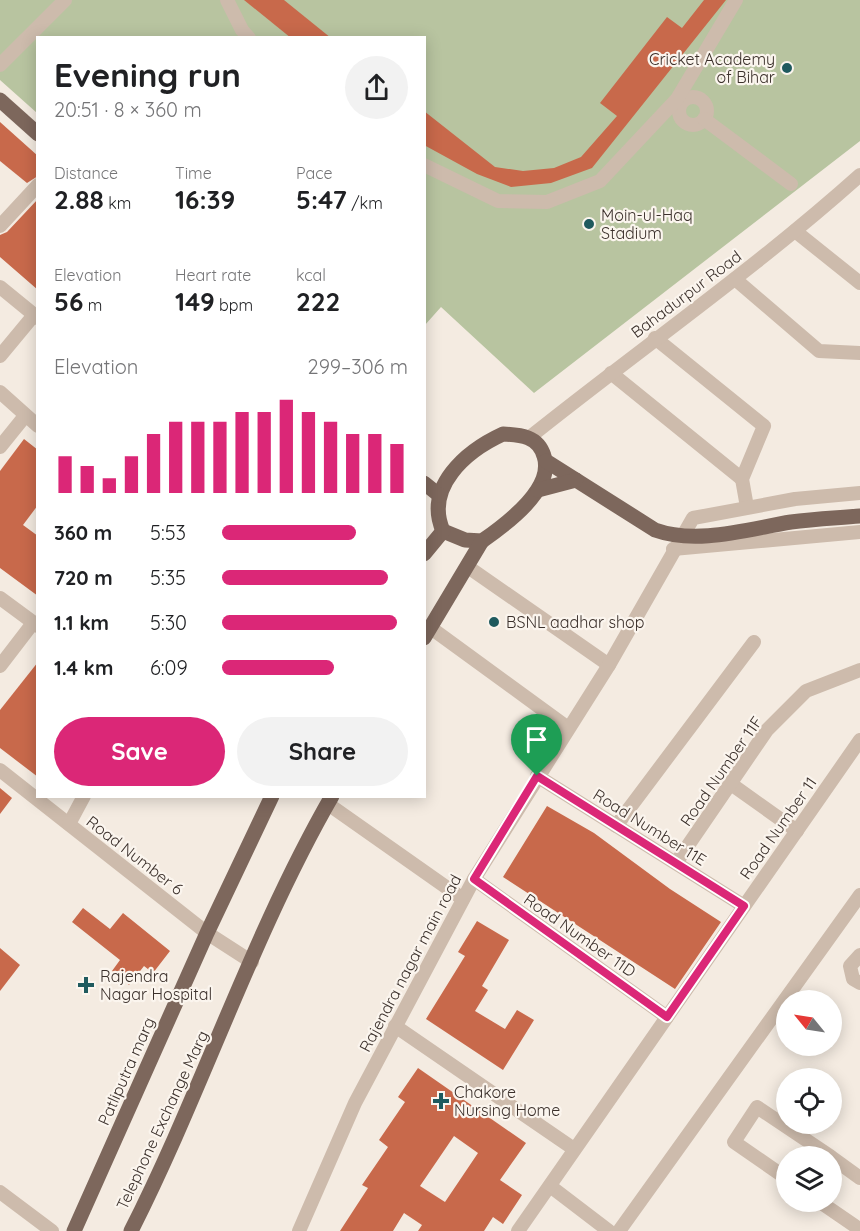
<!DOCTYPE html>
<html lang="en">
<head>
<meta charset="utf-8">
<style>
	body { margin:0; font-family:Quicksand,sans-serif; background:#f2f2f2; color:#202124; height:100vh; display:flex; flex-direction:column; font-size:22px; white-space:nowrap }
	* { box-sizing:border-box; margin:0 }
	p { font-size:20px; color:#757577 }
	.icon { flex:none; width:33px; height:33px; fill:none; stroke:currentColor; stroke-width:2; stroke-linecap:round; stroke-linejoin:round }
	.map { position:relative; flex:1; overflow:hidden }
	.details { position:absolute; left:36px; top:36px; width:390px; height:762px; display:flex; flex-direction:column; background:#fff; border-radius:0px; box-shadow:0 3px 15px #0003 }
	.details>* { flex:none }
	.needle { width:39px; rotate:300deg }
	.buttons { position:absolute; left:776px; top:990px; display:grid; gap:12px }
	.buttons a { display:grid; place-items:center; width:66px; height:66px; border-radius:50%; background:#fff; box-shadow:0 3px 15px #0003; font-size:30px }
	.pin { position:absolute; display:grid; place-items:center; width:51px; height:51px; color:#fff; margin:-62px -26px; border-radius:50% 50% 50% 0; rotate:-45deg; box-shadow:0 0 6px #0007 }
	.pin .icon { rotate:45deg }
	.round { display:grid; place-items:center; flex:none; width:63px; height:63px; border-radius:32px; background:#f2f2f2 }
	.overview { display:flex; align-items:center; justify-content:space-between; height:102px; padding:0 18px }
	h1 { font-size:33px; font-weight:800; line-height:45px }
	.metrics { display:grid; grid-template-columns:repeat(3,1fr); gap:9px; height:102px; padding:6px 18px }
	.metrics div { display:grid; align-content:center }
	.metrics b { font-size:26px; font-weight:800 }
	.metrics small { font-size:16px; font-weight:400 }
	.metrics p { font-size:16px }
	.chart { height:168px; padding:12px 18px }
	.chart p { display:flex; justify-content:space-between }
	.chart svg { width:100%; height:108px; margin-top:6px; stroke:#db2777; stroke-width:6 }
	.action { display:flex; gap:12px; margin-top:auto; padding:12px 18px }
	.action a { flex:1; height:69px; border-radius:36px; background:#db2777; color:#fff; font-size:24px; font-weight:800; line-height:69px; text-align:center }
	.action a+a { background:#f2f2f2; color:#202124 }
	ul { padding:0 18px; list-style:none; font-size:20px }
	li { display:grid; grid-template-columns:96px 72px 1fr; align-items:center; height:45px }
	li i { height:15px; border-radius:8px; background:#db2777 }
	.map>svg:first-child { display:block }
	.green { fill:#b8c4a0 }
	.building { fill:#c8694b; fill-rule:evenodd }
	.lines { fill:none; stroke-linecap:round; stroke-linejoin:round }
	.minor { stroke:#cdbbac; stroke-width:14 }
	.major { stroke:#7d675c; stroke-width:15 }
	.route-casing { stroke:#fff; stroke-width:12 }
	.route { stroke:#db2777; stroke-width:8 }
	.poi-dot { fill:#1f5a5e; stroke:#fbf5ee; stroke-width:2 }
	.labels { text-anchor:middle; stroke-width:4.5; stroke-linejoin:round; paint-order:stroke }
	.poi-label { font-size:16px; fill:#3b302b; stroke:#fbf5ee; text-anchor:start }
	.street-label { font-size:16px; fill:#3b302b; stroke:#fbf5ee }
</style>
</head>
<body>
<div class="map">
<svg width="860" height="1231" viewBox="0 0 860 1231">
	<rect width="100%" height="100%" fill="#f4ebe1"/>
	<path class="green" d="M0,0H860V141L534,393L441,307L425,325L424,38H38L37,113L0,80Z"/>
	<g class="building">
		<path d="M244,0H284L331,38H291Z"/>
		<path d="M704,0H726L592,168L551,183L511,187L477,174L424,145V111L495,167L523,171L554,168L581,157L617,116L600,103L667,17L682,28Z"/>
		<path d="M0,122L38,156V176L27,183L0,161Z"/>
		<path d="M38,199V290L0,257V235L7,232Z"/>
		<path d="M24,439L38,450V505L23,525L38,536V596L0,568V471Z"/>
		<path d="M38,662V777L0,748V710Z"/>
		<path d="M0,788L12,798L0,814Z"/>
		<path d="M547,806L594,833L670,889L721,922L675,989L503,877Z"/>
		<path d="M83,908L110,929L123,913L170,951L153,973L144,966L129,985L112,971L120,960L72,922Z"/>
		<path d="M477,921L509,940L482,986L488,990L475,1011L505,1029L517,1010L534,1020L503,1070L426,1019L465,956L458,952Z"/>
		<path d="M0,948L20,965L0,991Z"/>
		<path d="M418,1068L526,1143L500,1180L522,1195L503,1224L493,1217L484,1231H418L422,1225L404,1213L393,1231H340L368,1188L362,1185L388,1147L379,1140L405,1102L398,1097ZM454,1136L478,1153L445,1202L420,1186Z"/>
	</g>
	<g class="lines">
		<g class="minor">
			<path d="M227,0L242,30L249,38"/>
			<path d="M0,65L65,0"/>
			<circle cx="693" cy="111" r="14"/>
			<path d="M704,119L791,184"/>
			<path d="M424,165L498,201L547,202L600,181L677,99L736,0"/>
			<path d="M0,226L38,185"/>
			<path d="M795,231L860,283"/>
			<path d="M735,279L819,351L860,353"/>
			<path d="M0,287L38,318"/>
			<path d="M655,338L764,426L742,479L747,507"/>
			<path d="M0,356L34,315"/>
			<path d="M611,373L742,479"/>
			<path d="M0,392L38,426"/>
			<path d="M530,437C640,349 755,269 860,175"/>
			<path d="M0,447L25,416"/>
			<path d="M673,549L860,532"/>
			<path d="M468,567L609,665"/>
			<path d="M0,598L38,626"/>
			<path d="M431,628L568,728"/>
			<path d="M0,666L33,623"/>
			<path d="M0,770L207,933L252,962"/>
			<path d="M537,776L744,906"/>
			<path d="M731,784L797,831"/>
			<path d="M328,804L463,899"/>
			<path d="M69,824L84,796"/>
			<path d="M616,826L754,642"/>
			<path d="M676,863L767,730L806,691L860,670"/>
			<path d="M474,879L667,1017"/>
			<path d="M860,955L850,966L853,979L860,983"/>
			<path d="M395,1026L574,1149"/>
			<path d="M831,1157L860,1178"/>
			<path d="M786,1178L734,1142L757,1107L830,1156"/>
			<path d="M550,1186L609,1231"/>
			<path d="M0,1192L52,1231"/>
			<path d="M820,1202L855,1226"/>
			<path d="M299,1231L355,1103L474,879L609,665L693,518L795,499L860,493"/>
			<path d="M518,1231L860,740"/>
			<path d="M619,1231L860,895"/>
		</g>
		<g class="major">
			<path d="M0,100L38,134"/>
			<path d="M503,434C521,435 538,436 544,456C555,489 505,525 482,541L465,540L443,531C424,487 466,451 503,434Z"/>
			<path d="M546,461L655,530C697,545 748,529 791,522C814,519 837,518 860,516"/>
			<path d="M424,483L439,495"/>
			<path d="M538,490L576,480"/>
			<path d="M424,554L443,531"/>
			<path d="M424,638L482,541"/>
			<path d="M74,1231L207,933L272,796"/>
			<path d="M131,1231C203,1089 252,935 332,796"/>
		</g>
	</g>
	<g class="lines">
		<defs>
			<path id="route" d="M537,776L744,906L667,1017L474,879Z"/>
		</defs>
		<use href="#route" class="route-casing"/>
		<use href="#route" class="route"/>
	</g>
	<g class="poi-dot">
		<circle cx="787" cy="68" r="6"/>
		<circle cx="589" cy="224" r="6"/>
		<circle cx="494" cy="622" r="6"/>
		<path d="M83 976h6v6h6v6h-6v6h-6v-6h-6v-6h6z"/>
		<path d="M438 1092h6v6h6v6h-6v6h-6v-6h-6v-6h6z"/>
	</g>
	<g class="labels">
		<g class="poi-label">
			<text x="775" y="65" text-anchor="end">Cricket Academy<tspan x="775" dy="18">of Bihar</tspan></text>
			<text x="601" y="221">Moin-ul-Haq<tspan x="601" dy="18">Stadium</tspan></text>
			<text x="506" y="628">BSNL aadhar shop</text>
			<text x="100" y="982">Rajendra<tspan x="100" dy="18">Nagar Hospital</tspan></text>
			<text x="454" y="1098">Chakore<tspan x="454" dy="18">Nursing Home</tspan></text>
		</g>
		<g class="street-label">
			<text transform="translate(686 294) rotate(-37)" y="6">Bahadurpur Road</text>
			<text transform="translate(721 771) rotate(-55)" y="6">Road Number 11F</text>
			<text transform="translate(650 827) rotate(32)" y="6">Road Number 11E</text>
			<text transform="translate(778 828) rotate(-55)" y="6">Road Number 11</text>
			<text transform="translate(135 855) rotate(38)" y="6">Road Number 6</text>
			<text transform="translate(580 935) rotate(35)" y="6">Road Number 11D</text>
			<text transform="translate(410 963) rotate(-62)" y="6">Rajendra nagar main road</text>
			<text transform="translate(126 1071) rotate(-66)" y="6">Patliputra marg</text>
			<text transform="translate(162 1120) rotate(-65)" y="6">Telephone Exchange Marg</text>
		</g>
	</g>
</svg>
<div class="buttons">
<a><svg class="needle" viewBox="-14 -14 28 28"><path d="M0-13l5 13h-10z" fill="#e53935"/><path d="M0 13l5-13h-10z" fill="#757577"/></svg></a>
<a><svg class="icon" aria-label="locate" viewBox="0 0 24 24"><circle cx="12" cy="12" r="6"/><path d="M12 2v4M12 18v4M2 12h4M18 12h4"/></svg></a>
<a><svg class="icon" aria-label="layers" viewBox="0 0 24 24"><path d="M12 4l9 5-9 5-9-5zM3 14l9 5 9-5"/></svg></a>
</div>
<div class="pin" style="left:537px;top:776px;background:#1e9e55"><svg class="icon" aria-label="arrive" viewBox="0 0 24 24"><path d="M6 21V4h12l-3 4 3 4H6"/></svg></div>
<section class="details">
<div class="overview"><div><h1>Evening run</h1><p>20:51 · 8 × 360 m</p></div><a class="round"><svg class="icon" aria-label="share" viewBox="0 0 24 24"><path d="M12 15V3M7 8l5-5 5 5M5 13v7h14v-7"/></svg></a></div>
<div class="metrics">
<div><p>Distance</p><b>2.88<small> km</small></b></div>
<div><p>Time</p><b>16:39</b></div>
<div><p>Pace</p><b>5:47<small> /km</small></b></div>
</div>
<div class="metrics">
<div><p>Elevation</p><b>56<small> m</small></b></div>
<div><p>Heart rate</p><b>149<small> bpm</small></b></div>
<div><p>kcal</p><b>222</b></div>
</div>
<div class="chart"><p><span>Elevation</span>299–306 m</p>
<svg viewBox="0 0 160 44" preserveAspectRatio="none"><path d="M5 44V29M15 44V33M25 44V38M35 44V29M45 44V20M55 44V15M65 44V15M75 44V15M85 44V11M95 44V11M105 44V6M115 44V11M125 44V15M135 44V20M145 44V20M155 44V24"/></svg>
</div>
<ul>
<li><b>360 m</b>5:53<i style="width:72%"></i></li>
<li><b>720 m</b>5:35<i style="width:89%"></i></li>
<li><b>1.1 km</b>5:30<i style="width:94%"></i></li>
<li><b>1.4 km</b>6:09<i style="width:60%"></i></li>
</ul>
<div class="action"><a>Save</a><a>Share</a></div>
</section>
</div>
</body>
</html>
